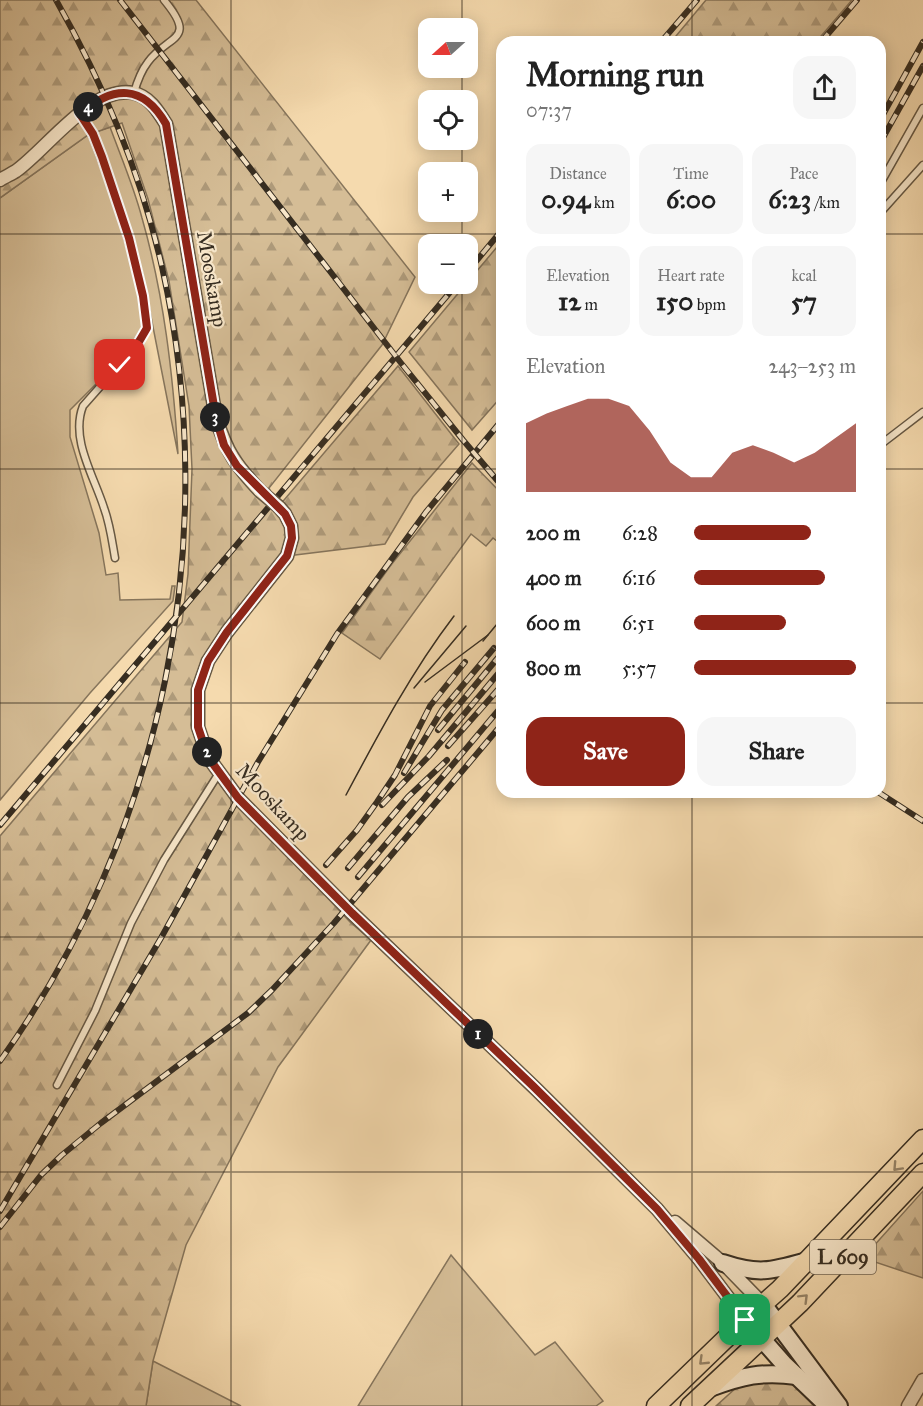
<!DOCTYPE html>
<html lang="en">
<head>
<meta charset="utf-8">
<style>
	body { margin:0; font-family:"IM FELL Great Primer",serif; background:#f6f6f6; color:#222; height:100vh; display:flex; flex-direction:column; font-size:22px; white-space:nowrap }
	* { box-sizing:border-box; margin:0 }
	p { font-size:20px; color:#767676 }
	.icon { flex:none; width:33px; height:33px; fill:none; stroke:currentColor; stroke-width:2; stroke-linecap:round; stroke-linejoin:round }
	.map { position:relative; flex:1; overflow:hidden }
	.sheet { position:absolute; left:496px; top:36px; width:390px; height:762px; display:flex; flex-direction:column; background:#fff; border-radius:18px; box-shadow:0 3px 15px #0003 }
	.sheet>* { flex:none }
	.needle { width:39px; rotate:249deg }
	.controls { position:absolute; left:418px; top:18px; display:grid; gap:12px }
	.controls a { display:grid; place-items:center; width:60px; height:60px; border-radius:12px; background:#fff; box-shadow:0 3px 15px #0003; font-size:30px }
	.pin { position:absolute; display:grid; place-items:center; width:51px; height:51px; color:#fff; margin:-26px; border-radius:12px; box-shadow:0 3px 9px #0006 }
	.km { position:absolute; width:30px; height:30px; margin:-15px; border-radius:50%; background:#222; color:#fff; font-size:16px; line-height:30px; text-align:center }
	.round { display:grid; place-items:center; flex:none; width:63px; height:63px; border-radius:18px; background:#f6f6f6 }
	.summary { display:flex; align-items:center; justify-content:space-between; height:102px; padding:0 30px }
	h1 { font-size:33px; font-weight:700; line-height:45px }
	.stats { display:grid; grid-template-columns:repeat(3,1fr); gap:9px; height:102px; padding:6px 30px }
	.stats div { display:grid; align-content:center; border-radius:15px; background:#f6f6f6; text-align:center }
	.stats b { font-size:26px; font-weight:700 }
	.stats small { font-size:16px; font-weight:400 }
	.stats p { font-size:16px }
	.chart { height:168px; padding:12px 30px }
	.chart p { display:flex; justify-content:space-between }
	.chart svg { width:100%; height:108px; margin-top:6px; fill:#8f2418; opacity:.7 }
	.button { display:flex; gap:12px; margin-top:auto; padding:12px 30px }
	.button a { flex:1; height:69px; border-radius:18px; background:#8f2418; color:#fff; font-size:24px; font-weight:700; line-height:69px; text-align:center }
	.button a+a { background:#f6f6f6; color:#222 }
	ul { padding:0 30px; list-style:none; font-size:20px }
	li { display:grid; grid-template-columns:96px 72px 1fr; align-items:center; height:45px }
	li i { height:15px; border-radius:8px; background:#8f2418 }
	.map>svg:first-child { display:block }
	.grass { fill:#d5bd96; stroke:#86755c; stroke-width:1.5 }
	.forest { fill:url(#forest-firs); stroke:#86755c; stroke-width:1.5 }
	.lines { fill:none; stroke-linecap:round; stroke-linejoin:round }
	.lane-casing { stroke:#665844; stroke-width:9 }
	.street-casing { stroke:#665844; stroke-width:15 }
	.secondary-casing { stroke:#362d21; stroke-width:20 }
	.primary-casing { stroke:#362d21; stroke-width:21 }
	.lane { stroke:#f8e7ca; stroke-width:6 }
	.street { stroke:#f8e7ca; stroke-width:12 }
	.secondary { stroke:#f8e7ca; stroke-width:16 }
	.primary { stroke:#f5daae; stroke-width:18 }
	.tram { stroke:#362d21; stroke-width:1.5 }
	.rail-casing { stroke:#362d21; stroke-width:6 }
	.rail { stroke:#f8e7ca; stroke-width:4; stroke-dasharray:11; stroke-linecap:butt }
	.street-bridge-casing { stroke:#665844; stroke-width:15; stroke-linecap:butt }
	.street-bridge { stroke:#f8e7ca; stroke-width:12 }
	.oneway { stroke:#968468 }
	.route-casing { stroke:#fff; stroke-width:12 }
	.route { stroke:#8f2418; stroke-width:8 }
	.grid { fill:none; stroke:#362d21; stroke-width:1.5; stroke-opacity:0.55 }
	.labels { text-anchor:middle; stroke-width:4.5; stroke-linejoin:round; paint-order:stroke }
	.shield { fill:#f8e7ca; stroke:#706554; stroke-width:1.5 }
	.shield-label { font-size:20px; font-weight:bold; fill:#362d21 }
	.street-label { font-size:21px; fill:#362d21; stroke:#f8e7ca }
</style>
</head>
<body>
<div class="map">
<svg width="923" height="1406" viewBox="0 0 923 1406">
	<defs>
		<pattern id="forest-firs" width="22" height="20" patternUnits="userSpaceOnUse" patternTransform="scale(1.5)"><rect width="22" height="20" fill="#d5bd96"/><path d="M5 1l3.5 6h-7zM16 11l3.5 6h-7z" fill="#ae9a7a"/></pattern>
	</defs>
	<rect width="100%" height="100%" fill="#f5daae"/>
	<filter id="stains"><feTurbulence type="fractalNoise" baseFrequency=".00333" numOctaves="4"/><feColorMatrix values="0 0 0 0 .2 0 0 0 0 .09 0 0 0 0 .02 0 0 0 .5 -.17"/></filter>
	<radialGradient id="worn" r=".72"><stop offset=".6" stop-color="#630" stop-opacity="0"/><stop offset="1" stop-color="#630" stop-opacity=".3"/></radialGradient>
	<g class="grass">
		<path d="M110,127C121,157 134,187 142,218C164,295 173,375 178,454L142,271L115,183L95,132Z"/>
		<path d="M88,135C112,196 133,259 144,324L124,356L70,410V437L99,533L106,575L118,573L120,600L170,599L172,586H175L173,601L90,693L0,800V198Z"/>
		<path d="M451,1255L535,1355L555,1342L603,1401L596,1406H358Z"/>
		<path d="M153,1361L241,1406H146Z"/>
	</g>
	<g class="forest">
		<path d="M0,0H196L415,277L382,345L269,488L279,506L398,366L459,444L413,497L385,544L287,556L227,632L198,690L191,725L204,759L222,784L350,922L371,940L278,1067L186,1245L153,1361L146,1406H0V836L182,622L188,574L192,469L189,406L169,281L148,199L122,123L88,135L0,198Z"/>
		<path d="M706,0H852L816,42H671Z"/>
		<path d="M502,241V396L472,430L409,352Z"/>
		<path d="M472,463L502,494V545L493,538L486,546L471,534L380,659L342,633L391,565Z"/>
		<path d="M923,1191V1278L863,1258Z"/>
		<path d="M776,1378L793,1384L814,1406H716L737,1387Z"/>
	</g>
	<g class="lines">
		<defs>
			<g id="lane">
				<path d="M134,93C137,82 141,71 148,62C169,34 198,41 164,0"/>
				<path d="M80,114L93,134L102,157L129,238L143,296L147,328L137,345L83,406C70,439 94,476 104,508C110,524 112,541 115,558"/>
				<path d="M880,184L923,108"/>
				<path d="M880,213L923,165"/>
				<path d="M880,445L923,412"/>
				<path d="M57,1085L95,1011L131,923L164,860L219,773"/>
			</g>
			<g id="street">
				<path d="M0,180C5,177 11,174 16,171C47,149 92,85 133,93C149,96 158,111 166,124L216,418C227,453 235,464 260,491"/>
				<path d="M279,507L285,514L291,526L292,538L287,556L227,632L208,661L198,690V727L208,757L238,798L352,913L537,1090L657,1209L699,1259L745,1320"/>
				<path d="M675,1222L723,1263L763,1304"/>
				<path d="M908,1406L923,1380"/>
			</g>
			<g id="secondary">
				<path d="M723,1263C759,1275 771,1271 807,1261"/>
				<path d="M763,1304L839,1406"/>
				<path d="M745,1320L784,1364L828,1406"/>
				<path d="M710,1388C742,1376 762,1371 797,1376"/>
			</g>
			<g id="primary">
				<path d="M656,1406L745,1320L780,1289L923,1139"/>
				<path d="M690,1406L800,1303L923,1173"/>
			</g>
		</defs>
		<use href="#lane" class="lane-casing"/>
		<use href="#street" class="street-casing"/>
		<use href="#secondary" class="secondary-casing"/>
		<use href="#primary" class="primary-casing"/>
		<use href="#lane" class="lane"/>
		<use href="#street" class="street"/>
		<use href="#secondary" class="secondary"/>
		<use href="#primary" class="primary"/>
		<g class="tram">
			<path d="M483,641L502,618"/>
			<path d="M425,682L488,635"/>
			<path d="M414,688L466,626"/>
			<path d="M346,795C379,733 412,671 454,616"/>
		</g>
		<defs>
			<g id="rail">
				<path d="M120,0L401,363L463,440L502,486"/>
				<path d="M661,42L697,0"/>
				<path d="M821,42L857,0"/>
				<path d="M880,120L923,42"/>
				<path d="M880,143L923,66"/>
				<path d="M468,271L502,230"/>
				<path d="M438,730L501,654"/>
				<path d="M448,746L502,685"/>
				<path d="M404,773L442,710L494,648"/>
				<path d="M878,792L923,821"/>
				<path d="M382,805L429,756L502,669"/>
				<path d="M0,825L457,284"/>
				<path d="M326,865L357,830L377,802L395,775L430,706L465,662"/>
				<path d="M348,868L408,797L447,760"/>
				<path d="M358,877L502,706"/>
				<path d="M0,1061C163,834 223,539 162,267C141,174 103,83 56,0"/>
				<path d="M0,1211L161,938L258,762L337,634L426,512L502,420"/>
				<path d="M0,1227L41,1175L62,1155L101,1123L248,1013L272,990L334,923L502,724"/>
			</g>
		</defs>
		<use href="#rail" class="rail-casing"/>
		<use href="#rail" class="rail"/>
		<defs>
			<path id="street-bridge" d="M260,491L279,507"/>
		</defs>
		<use href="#street-bridge" class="street-bridge-casing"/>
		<use href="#street-bridge" class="street-bridge"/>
	</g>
	<defs><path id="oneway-chevron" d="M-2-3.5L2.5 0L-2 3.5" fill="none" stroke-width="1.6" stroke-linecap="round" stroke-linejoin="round" transform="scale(1.5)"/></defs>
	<g class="oneway">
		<use href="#oneway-chevron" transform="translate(897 1167) rotate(133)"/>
		<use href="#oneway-chevron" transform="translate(804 1298) rotate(-45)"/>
		<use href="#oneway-chevron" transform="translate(703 1361) rotate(136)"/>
	</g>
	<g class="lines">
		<defs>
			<path id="route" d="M120,365L137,345L147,328L143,296L129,238L102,157L93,134L80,114C113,85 143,84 166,124L216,418L224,445L237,466L285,514L291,526L292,538L287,556L227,632L208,661L198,690V727L208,757L238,798L352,913L533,1086L657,1209L699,1259L745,1320"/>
		</defs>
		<use href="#route" class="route-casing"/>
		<use href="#route" class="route"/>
	</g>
	<path class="grid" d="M231,0V1406M462,0V28M692,0V42M462,68V100M462,140V172M462,212V244M0,234H502M880,234H923M462,284V1406M0,469H502M880,469H923M0,703H502M880,703H923M692,792V1406M0,937H923M0,1172H923"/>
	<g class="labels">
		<rect class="shield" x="810" y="1240" width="66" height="34" rx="4.5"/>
		<g class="shield-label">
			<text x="843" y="1264">L 609</text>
		</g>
		<g class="street-label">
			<text transform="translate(212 279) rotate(80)" y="7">Mooskamp</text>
			<text transform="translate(273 802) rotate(47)" y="7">Mooskamp</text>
		</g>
	</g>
	<rect width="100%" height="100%" filter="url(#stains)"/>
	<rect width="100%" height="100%" fill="url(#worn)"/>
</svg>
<div class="controls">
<a><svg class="needle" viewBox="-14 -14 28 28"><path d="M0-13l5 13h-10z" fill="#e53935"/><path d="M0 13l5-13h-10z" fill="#767676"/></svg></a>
<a><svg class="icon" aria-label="locate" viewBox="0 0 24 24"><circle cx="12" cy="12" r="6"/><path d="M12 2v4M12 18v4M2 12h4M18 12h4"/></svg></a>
<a>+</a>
<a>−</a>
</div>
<div class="pin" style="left:745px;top:1320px;background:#1e9e55"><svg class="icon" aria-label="arrive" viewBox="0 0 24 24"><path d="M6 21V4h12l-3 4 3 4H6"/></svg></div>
<div class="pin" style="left:120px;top:365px;background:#d93025"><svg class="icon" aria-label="check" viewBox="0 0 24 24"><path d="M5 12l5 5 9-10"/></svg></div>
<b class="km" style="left:478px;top:1034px">1</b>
<b class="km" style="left:207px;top:752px">2</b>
<b class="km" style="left:215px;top:417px">3</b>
<b class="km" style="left:88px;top:107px">4</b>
<section class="sheet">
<div class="summary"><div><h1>Morning run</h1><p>07:37</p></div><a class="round"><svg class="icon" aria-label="share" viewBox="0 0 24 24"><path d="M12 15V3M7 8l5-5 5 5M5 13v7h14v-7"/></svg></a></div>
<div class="stats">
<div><p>Distance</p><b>0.94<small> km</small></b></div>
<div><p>Time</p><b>6:00</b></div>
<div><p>Pace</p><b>6:23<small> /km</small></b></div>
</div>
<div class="stats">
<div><p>Elevation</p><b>12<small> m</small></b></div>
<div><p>Heart rate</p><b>150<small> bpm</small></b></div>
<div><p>kcal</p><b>57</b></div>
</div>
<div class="chart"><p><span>Elevation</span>243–253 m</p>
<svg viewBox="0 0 160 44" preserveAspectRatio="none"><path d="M0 44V16L10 12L20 9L30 6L40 6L50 9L60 19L70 32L80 38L90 38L100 28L110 25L120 28L130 32L140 28L150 22L160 16V44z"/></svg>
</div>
<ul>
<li><b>200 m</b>6:28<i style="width:72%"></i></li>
<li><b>400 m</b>6:16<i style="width:81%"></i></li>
<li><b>600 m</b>6:51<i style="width:57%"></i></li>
<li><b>800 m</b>5:57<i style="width:100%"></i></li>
</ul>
<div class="button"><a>Save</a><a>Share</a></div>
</section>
</div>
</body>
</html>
